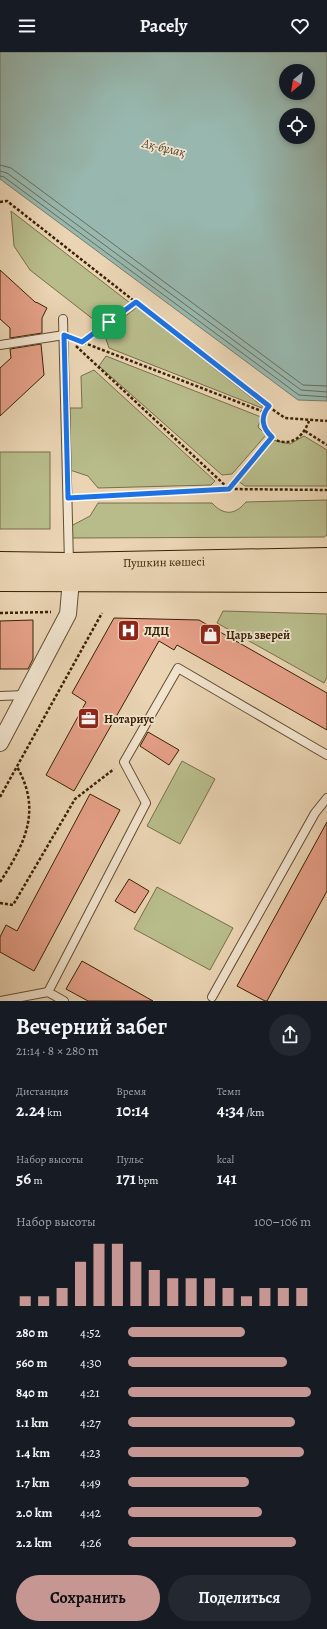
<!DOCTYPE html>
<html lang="ru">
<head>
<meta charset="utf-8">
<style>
	body { margin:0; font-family:Alegreya,serif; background:#242831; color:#f1f3f6; height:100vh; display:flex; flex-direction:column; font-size:15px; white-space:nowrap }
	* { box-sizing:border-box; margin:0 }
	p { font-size:13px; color:#9ea1a6 }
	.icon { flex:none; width:22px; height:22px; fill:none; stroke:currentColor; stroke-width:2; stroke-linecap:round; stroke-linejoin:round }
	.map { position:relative; height:949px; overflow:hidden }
	.panel { display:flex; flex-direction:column; background:#171b24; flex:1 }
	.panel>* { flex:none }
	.needle { width:26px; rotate:210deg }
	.tools { position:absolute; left:279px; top:12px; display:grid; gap:8px }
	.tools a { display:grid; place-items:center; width:36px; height:36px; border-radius:50%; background:#171b24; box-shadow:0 2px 6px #0003; font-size:20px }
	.pin { position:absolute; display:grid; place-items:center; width:34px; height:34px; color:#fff; margin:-17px; border-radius:8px; box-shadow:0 2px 6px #0006 }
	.round { display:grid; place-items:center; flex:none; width:42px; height:42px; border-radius:21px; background:#242831 }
	.head { display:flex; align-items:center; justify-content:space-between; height:68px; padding:0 16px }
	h1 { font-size:22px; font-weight:700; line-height:30px }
	.stats { display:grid; grid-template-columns:repeat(3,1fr); gap:6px; height:68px; padding:4px 16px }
	.stats div { display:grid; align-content:center }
	.stats b { font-size:17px; font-weight:700 }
	.stats small { font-size:11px; font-weight:400 }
	.stats p { font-size:11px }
	.chart { height:112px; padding:8px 16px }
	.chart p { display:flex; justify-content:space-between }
	.chart svg { width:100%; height:72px; margin-top:4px; stroke:#c59692; stroke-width:6 }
	.button { display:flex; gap:8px; margin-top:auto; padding:8px 16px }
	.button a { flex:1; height:46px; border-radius:24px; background:#c59692; color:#111; font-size:16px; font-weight:700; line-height:46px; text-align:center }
	.button a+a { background:#242831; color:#f1f3f6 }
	ul { padding:0 16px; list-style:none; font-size:13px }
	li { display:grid; grid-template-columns:64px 48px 1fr; align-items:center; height:30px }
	li i { height:10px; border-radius:5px; background:#c59692 }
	header { display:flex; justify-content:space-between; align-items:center; height:52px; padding:0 16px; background:#171b24; font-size:18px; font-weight:700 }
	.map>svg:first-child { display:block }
	.green { fill:#b8bc8b; stroke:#786f48 }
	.water { fill:#98b8af; stroke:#727c6b; fill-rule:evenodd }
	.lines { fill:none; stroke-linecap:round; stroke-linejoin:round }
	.shore { stroke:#686d5a; stroke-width:1 }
	.building { fill:#e6a088; stroke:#382205 }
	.lane-casing { stroke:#644e30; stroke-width:10 }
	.street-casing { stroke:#644e30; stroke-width:18 }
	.primary-casing { stroke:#382205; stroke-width:24 }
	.path { stroke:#382205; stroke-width:2.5; stroke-dasharray:3 2; stroke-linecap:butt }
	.lane { stroke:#f1e3ce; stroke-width:8 }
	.street { stroke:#f1e3ce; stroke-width:16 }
	.primary { stroke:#ead4b3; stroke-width:22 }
	.route-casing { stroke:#fff; stroke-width:8 }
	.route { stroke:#1a73e8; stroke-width:5 }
	.labels { text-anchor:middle; stroke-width:3.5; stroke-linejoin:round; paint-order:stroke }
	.street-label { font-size:12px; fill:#382205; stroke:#f1e3ce }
	.poi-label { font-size:12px; font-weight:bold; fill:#382205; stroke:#f1e3ce; text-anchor:start }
	.water-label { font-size:13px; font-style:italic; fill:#504830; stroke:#f1e3ce }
</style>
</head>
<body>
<header><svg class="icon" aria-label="menu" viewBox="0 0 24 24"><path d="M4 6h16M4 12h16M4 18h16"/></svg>Pacely<svg class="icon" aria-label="heart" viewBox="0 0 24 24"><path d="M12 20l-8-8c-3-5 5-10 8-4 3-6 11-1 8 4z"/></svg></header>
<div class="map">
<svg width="327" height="949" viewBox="0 0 327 949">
	<rect width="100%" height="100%" fill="#ead4b3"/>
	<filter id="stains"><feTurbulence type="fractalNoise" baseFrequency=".005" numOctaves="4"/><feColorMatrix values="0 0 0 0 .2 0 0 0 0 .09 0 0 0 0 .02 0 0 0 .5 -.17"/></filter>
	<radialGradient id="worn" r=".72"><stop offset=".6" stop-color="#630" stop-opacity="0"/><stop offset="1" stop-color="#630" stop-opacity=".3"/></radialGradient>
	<g class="green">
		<path d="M11,159L130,251L98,271L30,218L14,194Z"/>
		<path d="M137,255L267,358L109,296L104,281Z"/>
		<path d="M106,304L261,365L258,375L266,383L232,422L222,423L99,314Z"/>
		<path d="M94,318L215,429L211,433L98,436L88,424L70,418V356H82L81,324Z"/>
		<path d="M304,384L327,398V434H245L238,429L273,388L290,392Z"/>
		<rect x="0" y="400" width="50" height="77"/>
		<path d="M327,448V483L324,485L71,486V474L90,464L98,451H212C224,464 235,463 246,450Z"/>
		<path d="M223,559L327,562V625L324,631L217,571Z"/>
		<path d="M182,709L215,727L180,792L147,774Z"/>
		<path d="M157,835L233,876L210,918L134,877Z"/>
	</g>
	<path class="water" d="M0,0H327V349L298,348L0,127ZM286,19H308V41H286ZM286,63H308V85H286Z"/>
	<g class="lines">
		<g class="shore">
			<path d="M0,113L11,116L303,333L327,334"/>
			<path d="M0,119L7,121L301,338L327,340"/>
			<path d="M0,124L4,125L299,343L327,345"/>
		</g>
	</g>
	<g class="building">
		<path d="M0,218L35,250L38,251L47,256L42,266V281L10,286V276L0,267Z"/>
		<path d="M41,292L44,323L0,364V316L11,306L10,297Z"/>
		<path d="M114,566L199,568L327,641V678L177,593L174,598L159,589L74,739L46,723L86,650L72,641Z"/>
		<path d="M33,568V607L28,617H0V569Z"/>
		<path d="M148,680L179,698L169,713L140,694Z"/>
		<path d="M90,742L120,758L34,919L0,900V885L6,873L17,879Z"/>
		<path d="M327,770V839L267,949H265L237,934Z"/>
		<path d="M129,827L149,839L135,861L115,849Z"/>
		<path d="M82,909L153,949H88L66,937Z"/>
	</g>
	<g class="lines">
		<defs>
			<g id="lane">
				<path d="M63,267L69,511"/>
				<path d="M0,293L64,283"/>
				<path d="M0,644L25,643"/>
				<path d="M48,940L146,751L124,710L178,616L327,703"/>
				<path d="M212,945L315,761L327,746"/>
				<path d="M0,949L48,940L64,949"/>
			</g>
			<path id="street" d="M0,691L68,562L71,528L70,518"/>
			<g id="primary">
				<path id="s1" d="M0,511L69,512L327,507"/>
				<path d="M0,528L327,529"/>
			</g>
		</defs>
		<use href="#lane" class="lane-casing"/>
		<use href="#street" class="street-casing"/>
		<use href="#primary" class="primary-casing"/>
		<g class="path">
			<path d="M0,150L7,149L269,355L285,366L327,369"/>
			<path d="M74,287L264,360"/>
			<path d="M82,290L136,250"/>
			<path d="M76,294L229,437L272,385"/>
			<path d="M269,355C248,380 293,412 309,369"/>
			<path d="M305,379L327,393"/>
			<path d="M80,446L229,437L327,438"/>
			<path d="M0,561L51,560"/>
			<path d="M0,745L102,561"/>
			<path d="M0,830C25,792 42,758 17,715"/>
			<path d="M0,851L13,853L75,747L114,717"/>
		</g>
		<use href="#lane" class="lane"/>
		<use href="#street" class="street"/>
		<use href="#primary" class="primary"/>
	</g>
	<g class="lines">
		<defs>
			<path id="route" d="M136,250L269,354C260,365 262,376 272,385L229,437L68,446L64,283L82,290Z"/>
		</defs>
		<use href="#route" class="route-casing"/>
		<use href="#route" class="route"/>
	</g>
	<defs>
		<symbol id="hospital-square" viewBox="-11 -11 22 22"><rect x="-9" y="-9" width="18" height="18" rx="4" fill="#8f2418" stroke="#f1e3ce"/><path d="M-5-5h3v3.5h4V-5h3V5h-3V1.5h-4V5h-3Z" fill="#fff"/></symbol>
		<symbol id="shop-square" viewBox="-11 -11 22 22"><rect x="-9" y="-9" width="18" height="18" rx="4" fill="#8f2418" stroke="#f1e3ce"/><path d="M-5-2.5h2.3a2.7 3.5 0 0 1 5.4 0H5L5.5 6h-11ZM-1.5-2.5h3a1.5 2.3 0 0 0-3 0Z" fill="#fff"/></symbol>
		<symbol id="office-square" viewBox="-11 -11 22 22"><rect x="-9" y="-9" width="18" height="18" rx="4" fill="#8f2418" stroke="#f1e3ce"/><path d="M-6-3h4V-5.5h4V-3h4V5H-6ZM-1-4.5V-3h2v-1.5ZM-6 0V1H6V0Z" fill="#fff"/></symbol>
	</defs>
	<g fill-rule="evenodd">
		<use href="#hospital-square" x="116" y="566" width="25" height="25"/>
		<use href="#shop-square" x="198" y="570" width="25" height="25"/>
		<use href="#office-square" x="76" y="654" width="25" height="25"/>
	</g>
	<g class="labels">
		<g class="street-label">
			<text dy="4" stroke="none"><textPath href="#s1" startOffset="164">Пушкин көшесі</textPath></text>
		</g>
		<g class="poi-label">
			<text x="144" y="583">ЛДЦ</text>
			<text x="226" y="587">Царь зверей</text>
			<text x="104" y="671">Нотариус</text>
		</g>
		<g class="water-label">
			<text transform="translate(164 95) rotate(13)" y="5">Ақ-бұлақ</text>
		</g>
	</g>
	<rect width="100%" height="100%" filter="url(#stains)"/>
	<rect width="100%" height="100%" fill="url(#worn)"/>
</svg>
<div class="tools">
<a><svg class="needle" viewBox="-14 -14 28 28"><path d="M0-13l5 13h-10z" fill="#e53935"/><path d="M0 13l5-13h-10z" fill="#9ea1a6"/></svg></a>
<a><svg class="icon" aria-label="locate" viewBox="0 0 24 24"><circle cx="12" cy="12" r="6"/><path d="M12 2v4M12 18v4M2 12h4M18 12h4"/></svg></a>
</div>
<div class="pin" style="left:109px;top:270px;background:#1e9e55"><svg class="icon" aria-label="arrive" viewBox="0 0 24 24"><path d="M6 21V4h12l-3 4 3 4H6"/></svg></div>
</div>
<section class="panel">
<div class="head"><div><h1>Вечерний забег</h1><p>21:14 · 8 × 280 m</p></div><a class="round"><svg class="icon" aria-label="share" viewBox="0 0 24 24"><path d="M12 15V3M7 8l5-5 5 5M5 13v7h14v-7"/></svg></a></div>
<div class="stats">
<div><p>Дистанция</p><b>2.24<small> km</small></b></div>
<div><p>Время</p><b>10:14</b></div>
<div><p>Темп</p><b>4:34<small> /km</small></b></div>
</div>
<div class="stats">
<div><p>Набор высоты</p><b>56<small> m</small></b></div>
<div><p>Пульс</p><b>171<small> bpm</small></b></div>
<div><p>kcal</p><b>141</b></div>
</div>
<div class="chart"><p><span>Набор высоты</span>100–106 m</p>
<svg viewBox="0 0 160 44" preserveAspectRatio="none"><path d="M5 44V38M15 44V38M25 44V33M35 44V17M45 44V6M55 44V6M65 44V17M75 44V22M85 44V27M95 44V27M105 44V27M115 44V33M125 44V38M135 44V33M145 44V33M155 44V33"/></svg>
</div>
<ul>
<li><b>280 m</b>4:52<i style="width:64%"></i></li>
<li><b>560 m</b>4:30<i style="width:87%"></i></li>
<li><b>840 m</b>4:21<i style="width:100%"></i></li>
<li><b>1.1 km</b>4:27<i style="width:91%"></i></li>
<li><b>1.4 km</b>4:23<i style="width:96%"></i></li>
<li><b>1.7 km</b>4:49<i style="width:66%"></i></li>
<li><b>2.0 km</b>4:42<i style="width:73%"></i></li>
<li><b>2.2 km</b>4:26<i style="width:92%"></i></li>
</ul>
<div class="button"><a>Сохранить</a><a>Поделиться</a></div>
</section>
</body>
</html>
